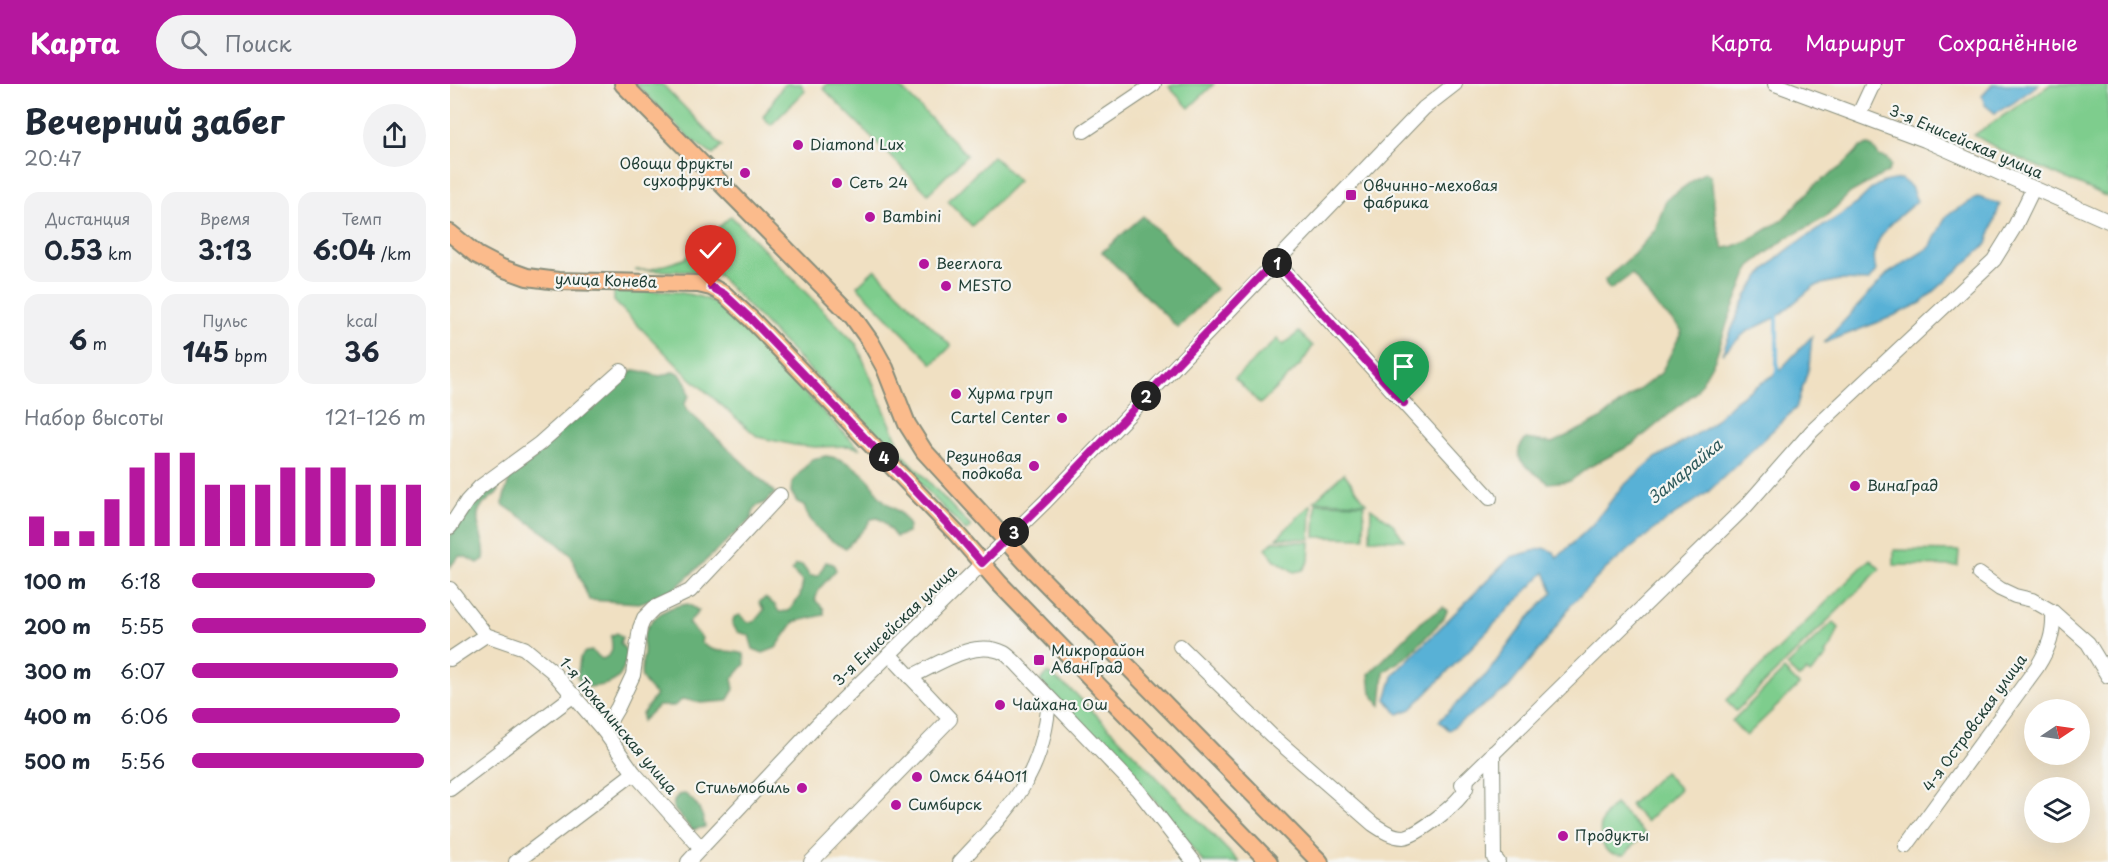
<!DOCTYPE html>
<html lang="ru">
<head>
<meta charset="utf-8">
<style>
	body { margin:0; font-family:"Playpen Sans",sans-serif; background:#f2f2f3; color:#1f2937; height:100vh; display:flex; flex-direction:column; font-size:22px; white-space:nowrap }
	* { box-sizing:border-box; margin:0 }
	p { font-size:20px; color:#747a83 }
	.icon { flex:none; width:33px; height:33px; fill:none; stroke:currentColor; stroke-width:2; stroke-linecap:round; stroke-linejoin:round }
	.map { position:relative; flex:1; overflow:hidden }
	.side { display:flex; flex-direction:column; background:#fff; width:450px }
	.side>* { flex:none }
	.needle { width:39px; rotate:77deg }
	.controls { position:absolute; left:1574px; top:615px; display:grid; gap:12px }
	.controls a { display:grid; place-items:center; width:66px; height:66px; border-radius:50%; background:#fff; box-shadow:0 6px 24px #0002; font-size:30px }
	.pin { position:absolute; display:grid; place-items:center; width:51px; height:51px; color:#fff; margin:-62px -26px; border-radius:50% 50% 50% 0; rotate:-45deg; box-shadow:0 0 6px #0007 }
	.pin .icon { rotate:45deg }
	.km { position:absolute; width:30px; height:30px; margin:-15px; border-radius:50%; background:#222; color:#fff; font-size:16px; line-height:30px; text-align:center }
	.round { display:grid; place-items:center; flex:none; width:63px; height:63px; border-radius:32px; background:#f2f2f3 }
	.head { display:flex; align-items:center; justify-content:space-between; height:102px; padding:0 24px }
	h1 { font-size:33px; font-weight:700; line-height:45px }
	.stats { display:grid; grid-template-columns:repeat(3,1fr); gap:9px; height:102px; padding:6px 24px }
	.stats div { display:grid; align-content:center; border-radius:15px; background:#f2f2f3; text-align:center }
	.stats b { font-size:26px; font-weight:700 }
	.stats small { font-size:16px; font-weight:400 }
	.stats p { font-size:16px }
	.chart { height:168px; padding:12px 24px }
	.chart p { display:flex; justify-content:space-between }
	.chart svg { width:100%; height:108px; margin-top:6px; stroke:#b5179e; stroke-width:6 }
	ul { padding:0 24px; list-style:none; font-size:20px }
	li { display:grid; grid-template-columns:96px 72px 1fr; align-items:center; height:45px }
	li i { height:15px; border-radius:8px; background:#b5179e }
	header { display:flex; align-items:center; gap:36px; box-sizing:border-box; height:84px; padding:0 30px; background:#b5179e; color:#fff }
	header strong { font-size:28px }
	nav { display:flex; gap:33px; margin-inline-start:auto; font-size:21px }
	.search { width:420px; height:54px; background:#f2f2f3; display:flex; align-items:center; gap:15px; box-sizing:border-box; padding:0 21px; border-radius:33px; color:#747a83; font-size:22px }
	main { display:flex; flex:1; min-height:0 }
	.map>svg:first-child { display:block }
	.green { fill:#7ecd8d; stroke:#4e8560; stroke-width:1.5 }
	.forest { fill:#66b078; stroke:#427656; stroke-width:1.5 }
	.water { fill:#59b1d6; stroke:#3c7785; stroke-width:1.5 }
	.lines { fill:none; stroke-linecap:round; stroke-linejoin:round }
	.stream { stroke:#59b1d6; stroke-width:4 }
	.minor-casing { stroke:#888e7b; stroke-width:16 }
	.major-casing { stroke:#888e7b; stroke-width:20 }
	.minor { stroke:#fff; stroke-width:14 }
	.major { stroke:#fbbb8c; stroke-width:16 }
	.route-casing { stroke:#fff; stroke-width:12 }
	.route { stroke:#b5179e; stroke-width:8 }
	.poi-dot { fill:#b5179e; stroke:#f6f6f2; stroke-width:2 }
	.labels { text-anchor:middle; stroke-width:4.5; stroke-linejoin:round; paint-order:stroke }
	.street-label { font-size:15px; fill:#1f3d34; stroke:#f6f6f2 }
	.poi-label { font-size:15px; fill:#1f3d34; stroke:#f6f6f2; text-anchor:start }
	.water-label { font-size:16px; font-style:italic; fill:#2e5a5c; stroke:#f6f6f2 }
</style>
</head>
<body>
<header>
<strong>Карта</strong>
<div class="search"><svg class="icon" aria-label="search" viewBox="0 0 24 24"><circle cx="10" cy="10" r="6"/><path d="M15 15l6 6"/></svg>Поиск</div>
<nav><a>Карта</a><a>Маршрут</a><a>Сохранённые</a></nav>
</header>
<main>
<section class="side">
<div class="head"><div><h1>Вечерний забег</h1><p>20:47</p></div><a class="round"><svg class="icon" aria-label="share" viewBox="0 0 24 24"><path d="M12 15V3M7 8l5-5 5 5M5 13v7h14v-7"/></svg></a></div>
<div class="stats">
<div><p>Дистанция</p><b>0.53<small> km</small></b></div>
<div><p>Время</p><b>3:13</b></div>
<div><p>Темп</p><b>6:04<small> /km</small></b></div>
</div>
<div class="stats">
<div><b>6<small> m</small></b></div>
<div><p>Пульс</p><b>145<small> bpm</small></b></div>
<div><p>kcal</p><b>36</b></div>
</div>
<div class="chart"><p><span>Набор высоты</span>121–126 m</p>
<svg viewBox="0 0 160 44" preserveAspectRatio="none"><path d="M5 44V32M15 44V38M25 44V38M35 44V25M45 44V12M55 44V6M65 44V6M75 44V19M85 44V19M95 44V19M105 44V12M115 44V12M125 44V12M135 44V19M145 44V19M155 44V19"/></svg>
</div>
<ul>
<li><b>100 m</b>6:18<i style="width:78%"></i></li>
<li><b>200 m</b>5:55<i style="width:100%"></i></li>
<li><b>300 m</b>6:07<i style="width:88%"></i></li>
<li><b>400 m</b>6:06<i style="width:89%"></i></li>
<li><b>500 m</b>5:56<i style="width:99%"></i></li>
</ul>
</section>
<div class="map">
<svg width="1658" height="778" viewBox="0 0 1658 778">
	<rect width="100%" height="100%" fill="#f6f6f2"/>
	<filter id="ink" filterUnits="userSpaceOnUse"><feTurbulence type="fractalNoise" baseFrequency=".0167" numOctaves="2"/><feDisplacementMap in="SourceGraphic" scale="12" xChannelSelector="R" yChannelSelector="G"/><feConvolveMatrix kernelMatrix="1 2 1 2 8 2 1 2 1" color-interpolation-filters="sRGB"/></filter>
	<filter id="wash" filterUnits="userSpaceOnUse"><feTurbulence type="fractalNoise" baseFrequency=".008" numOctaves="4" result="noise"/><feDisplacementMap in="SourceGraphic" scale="24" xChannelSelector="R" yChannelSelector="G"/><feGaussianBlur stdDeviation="1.35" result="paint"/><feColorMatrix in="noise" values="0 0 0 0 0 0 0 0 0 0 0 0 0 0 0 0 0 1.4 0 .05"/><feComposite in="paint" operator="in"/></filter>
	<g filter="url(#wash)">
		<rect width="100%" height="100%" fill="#f0e0c2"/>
		<g class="green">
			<path d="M186,0H212L272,62L263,71L239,54Z"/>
			<path d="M336,0H351L355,7L321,41L313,33L332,3Z"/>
			<path d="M377,0H447L517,71L478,110L373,4Z"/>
			<path d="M724,0H764L739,24L719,3Z"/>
			<path d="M1601,0H1658V113L1552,67L1524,51Z"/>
			<path d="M543,72L568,97L522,142L498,117Z"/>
			<path d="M281,132L407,261L453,370L521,443L516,447L268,191L258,188L185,186H199L234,175Z"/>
			<path d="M425,185L501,262L483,280L407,202Z"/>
			<path d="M164,207C200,208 235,203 268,220L409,364L399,362L365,363L344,361L308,353L238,292L164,217Z"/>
			<path d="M849,248L863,262L851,280L810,320L785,294L827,255L833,261Z"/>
			<path d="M894,389L916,419L864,417Z"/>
			<path d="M866,419L914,420V454L865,453Z"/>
			<path d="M861,420L860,455L827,454Z"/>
			<path d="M921,424L943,440L954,456L920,455Z"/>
			<path d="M824,457L860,458L859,477L853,486L844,488L824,475L816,464Z"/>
			<path d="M1444,466L1509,467L1508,482L1444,481Z"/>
			<path d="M1420,475L1430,485L1286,627L1276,617Z"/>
			<path d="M1383,538L1389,544L1381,563L1375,569L1377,572L1360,590L1357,587L1349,594L1337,582Z"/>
			<path d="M1334,586L1349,601L1296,652L1282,637Z"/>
			<path d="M598,589L625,609L789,778H753L706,718L590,597Z"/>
			<path d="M1214,688L1230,705L1196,738L1180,721Z"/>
			<path d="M1165,720L1195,750L1174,771C1169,771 1163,771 1159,768C1149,762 1148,740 1155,731C1157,727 1162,724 1165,720Z"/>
		</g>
		<g class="forest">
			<path d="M1418,61L1423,63L1429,72L1436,74L1441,81L1438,88L1400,109L1375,134L1337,154L1300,182L1280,231L1265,275L1246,308L1183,360L1139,383L1120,397L1098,399C1083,386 1055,375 1076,355L1102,359L1149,336L1211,289L1232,247L1223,237L1209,225L1182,190L1160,206L1156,201L1155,196L1184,170L1205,146L1216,116L1255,88L1261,92L1266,138L1273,164L1282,163L1303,154L1332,136L1365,101L1392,82L1411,63Z"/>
			<path d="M693,132L766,205L728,244L652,168Z"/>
			<path d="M185,286C201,287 205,297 222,288L229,289L237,300L239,312L235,319L236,325L325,409L314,419L305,423L301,435L219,510L189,519L139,516L121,471L98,451L52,420L59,396L86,373L110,345L136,329L144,314L165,297Z"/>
			<path d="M376,372C393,374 408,384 420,397C424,402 426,408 430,413C442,426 450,423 459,442L457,449L446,453L433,437L428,434L421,435C415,447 405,453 396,464C379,458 358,439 354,421L347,418L341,408L342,398L362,375Z"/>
			<path d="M44,401L49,407C44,412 36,417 31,423C21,438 38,459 34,475L28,479L16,473L9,472L0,483V453L23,417L37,403Z"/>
			<path d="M376,478L383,480L386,486L369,505L365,516L374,525V531L344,538L326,564L313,569L303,565L299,551L288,548L282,540L284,533L290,531L297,538H304L314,526L309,518L315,514L325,521L329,528L339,527L350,512L353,498L342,487L345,481H352L360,492H368Z"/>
			<path d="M238,520L249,527L238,539L252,554L251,558C266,572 276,564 294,570L295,580L282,595L284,605L277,617L251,619L233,615L224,622H208L192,637V630L206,611C189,595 189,593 194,570C195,565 193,561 193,556C196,534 218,522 238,520Z"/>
			<path d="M993,523L997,527L994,534L959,571L934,588L931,622L921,609L919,590L970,539Z"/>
			<path d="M167,549L172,553L170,559L178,569C173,596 165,601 138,603L127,594L130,574L135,568L142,567L152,575C165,571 162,563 161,552Z"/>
			<path d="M235,710C247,718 253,729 255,743L242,746L223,724L224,717L228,711Z"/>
		</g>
		<g class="water">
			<path d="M1543,0H1589L1563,19L1545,29L1535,21L1532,12Z"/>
			<path d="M1451,95L1461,103L1467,117C1445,136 1417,154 1426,187L1418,197L1389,196L1364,202L1327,233L1296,248L1272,270C1281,248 1289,223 1302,203C1324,168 1365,149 1398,126C1421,110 1418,98 1451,95Z"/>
			<path d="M1528,113L1550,120L1537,160L1471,219L1434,236L1374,259L1437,190L1480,163L1497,131Z"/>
			<path d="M1362,252L1359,283L1346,324L1257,409L1207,443L1156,485L1121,521L1097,556L1058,604L999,646L989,637L1037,590L1076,537L1103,508L1095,488L961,625L948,630L936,615L944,590L1061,473L1094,464L1104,468L1107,474L1142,441L1171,404L1204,375L1257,344L1288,314L1327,289Z"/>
		</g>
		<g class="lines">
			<path class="stream" d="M1327,289V233"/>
		</g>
	</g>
	<g filter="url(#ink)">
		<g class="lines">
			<defs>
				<g id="minor">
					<path d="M1325,0L1475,56L1658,137"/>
					<path d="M1409,30L1423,0"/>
					<path d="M634,47L704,0"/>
					<path d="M825,177L1040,414"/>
					<path d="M0,443L17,417L30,403L89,360L171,287"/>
					<path d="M1529,490L1550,505L1565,512L1582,516L1603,528L1638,559L1658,592"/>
					<path d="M0,505L36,551L74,564L102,587L154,647L184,689L251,764"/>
					<path d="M730,562L821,651L923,740C932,746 942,753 953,753C968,752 1010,718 1016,704C1017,701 1016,698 1017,695"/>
					<path d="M0,575L36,551"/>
					<path d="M460,593C487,581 524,554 554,569C558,571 561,575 565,578L688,706L744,778"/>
					<path d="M154,647L168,623L183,591L190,544L194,534L204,524L240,507L330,411"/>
					<path d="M1043,669L1044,774L1048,778"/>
					<path d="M1012,700L1297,421L1362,347L1544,176L1565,142L1583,105"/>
					<path d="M0,705L124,611"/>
					<path d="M1456,762L1587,583C1599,564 1604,550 1603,528"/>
					<path d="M66,778L184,689"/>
					<path d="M238,778L367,641L596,417L974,24L1005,0"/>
					<path d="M361,778L500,635L439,570"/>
					<path d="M510,778C532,754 559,728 575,699C590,674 597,643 599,615"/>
				</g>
				<g id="major">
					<path d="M173,0L403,233L420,257L435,284L457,340L474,367L585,488L870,778"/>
					<path d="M0,149L27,171L52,184L77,193L108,197L248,200L261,203L274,210L301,235L506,449L549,499L819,778"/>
				</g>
			</defs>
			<use href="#minor" class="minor-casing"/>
			<use href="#major" class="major-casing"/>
			<use href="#minor" class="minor"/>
			<use href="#major" class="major"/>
		</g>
	</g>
	<g class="lines" filter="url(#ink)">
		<defs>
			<path id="route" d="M261,203L274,210L301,235L506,449L532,479L596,417L825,177L954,319"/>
		</defs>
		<use href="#route" class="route-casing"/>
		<use href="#route" class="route"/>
	</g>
	<g class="poi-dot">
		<circle cx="348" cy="61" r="6"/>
		<circle cx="295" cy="89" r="6"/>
		<circle cx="387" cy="99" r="6"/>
		<rect x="895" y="105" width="12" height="12" rx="3"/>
		<circle cx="420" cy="133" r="6"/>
		<circle cx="474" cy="180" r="6"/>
		<circle cx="496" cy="202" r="6"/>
		<circle cx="506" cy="310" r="6"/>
		<circle cx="612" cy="334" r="6"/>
		<circle cx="584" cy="382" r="6"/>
		<circle cx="1405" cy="402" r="6"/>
		<rect x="583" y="570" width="12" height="12" rx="3"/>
		<circle cx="550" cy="621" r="6"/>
		<circle cx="467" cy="693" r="6"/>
		<circle cx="352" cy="704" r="6"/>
		<circle cx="446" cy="721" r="6"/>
		<circle cx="1113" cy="752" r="6"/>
	</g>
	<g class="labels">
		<g class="street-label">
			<text transform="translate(1516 58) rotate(23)" y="5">3-я Енисейская улица</text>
			<text transform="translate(156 197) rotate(2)" y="5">улица Конева</text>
			<text transform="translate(445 542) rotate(-44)" y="5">3-я Енисейская улица</text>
			<text transform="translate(1525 639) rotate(-54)" y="5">4-я Островская улица</text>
			<text transform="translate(168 642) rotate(50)" y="5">1-я Тюкалинская улица</text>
		</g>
		<g class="poi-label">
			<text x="360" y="66">Diamond Lux</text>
			<text x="283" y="85" text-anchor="end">Овощи фрукты<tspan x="283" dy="17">сухофрукты</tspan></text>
			<text x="399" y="104">Сеть 24</text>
			<text x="913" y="107">Овчинно-меховая<tspan x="913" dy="17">фабрика</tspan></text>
			<text x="432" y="138">Bambini</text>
			<text x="486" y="185">Beerлога</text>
			<text x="508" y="207">MESTO</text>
			<text x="518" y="315">Хурма груп</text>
			<text x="600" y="339" text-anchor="end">Cartel Center</text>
			<text x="572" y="378" text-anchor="end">Резиновая<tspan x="572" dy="17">подкова</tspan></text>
			<text x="1417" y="407">ВинаГрад</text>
			<text x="601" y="572">Микрорайон<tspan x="601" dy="17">АванГрад</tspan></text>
			<text x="562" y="626">Чайхана Ош</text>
			<text x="479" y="698">Омск 644011</text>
			<text x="340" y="709" text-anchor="end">Стильмобиль</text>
			<text x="458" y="726">Симбирск</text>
			<text x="1125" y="757">Продукты</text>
		</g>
		<g class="water-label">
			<text transform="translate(1235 387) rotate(-40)" y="6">Замарайка</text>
		</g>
	</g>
</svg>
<div class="controls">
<a><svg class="needle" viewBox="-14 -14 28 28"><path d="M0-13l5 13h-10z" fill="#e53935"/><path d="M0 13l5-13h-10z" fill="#747a83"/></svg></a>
<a><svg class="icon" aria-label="layers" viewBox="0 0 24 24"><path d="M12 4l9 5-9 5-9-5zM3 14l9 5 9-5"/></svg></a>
</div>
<div class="pin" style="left:954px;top:319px;background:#1e9e55"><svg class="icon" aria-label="arrive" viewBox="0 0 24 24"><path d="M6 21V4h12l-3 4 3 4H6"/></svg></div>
<div class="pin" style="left:261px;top:203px;background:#d93025"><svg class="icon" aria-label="check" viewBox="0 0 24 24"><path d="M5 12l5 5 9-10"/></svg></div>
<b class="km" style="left:827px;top:179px">1</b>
<b class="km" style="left:696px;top:312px">2</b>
<b class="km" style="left:564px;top:448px">3</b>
<b class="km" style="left:434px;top:373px">4</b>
</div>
</main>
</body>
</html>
